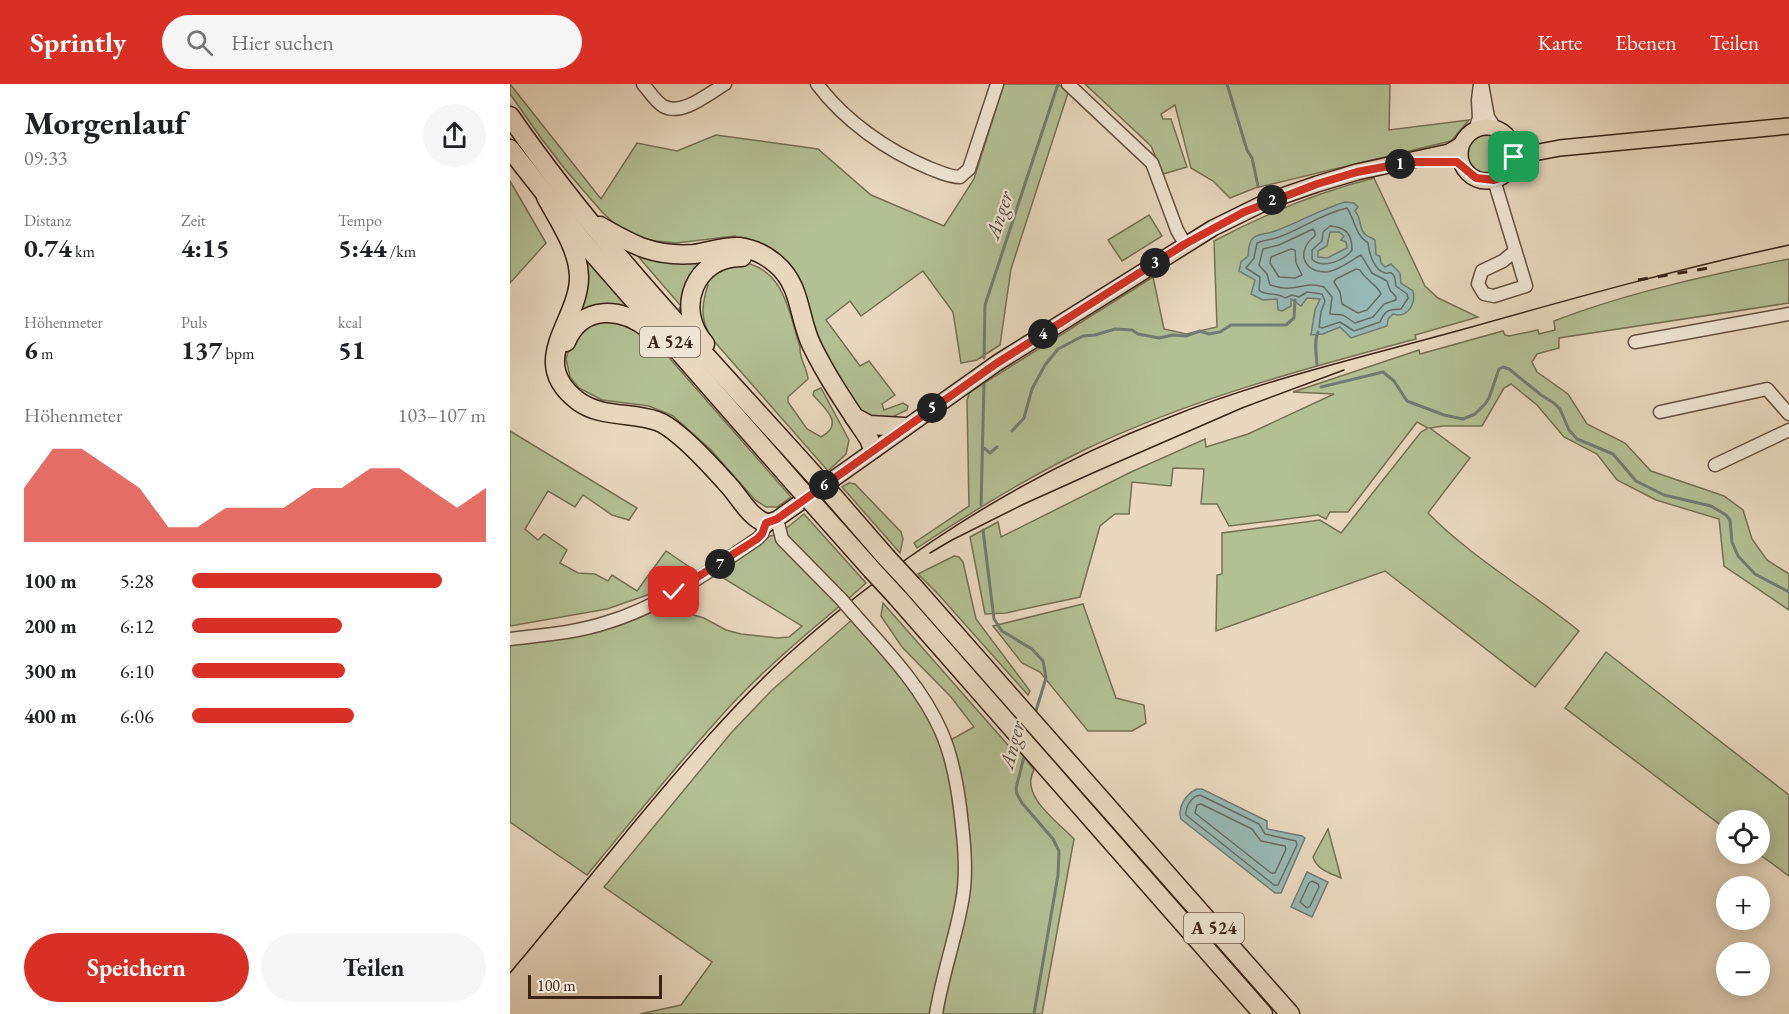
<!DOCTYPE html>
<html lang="de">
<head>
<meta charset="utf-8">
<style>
	body { margin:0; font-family:"EB Garamond",serif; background:#f6f6f6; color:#202124; height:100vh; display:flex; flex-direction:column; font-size:22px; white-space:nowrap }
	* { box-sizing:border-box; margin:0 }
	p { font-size:20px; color:#757577 }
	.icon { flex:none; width:33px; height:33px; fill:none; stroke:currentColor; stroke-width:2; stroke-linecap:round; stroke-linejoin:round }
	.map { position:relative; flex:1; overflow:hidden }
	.drawer { display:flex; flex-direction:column; background:#fff; width:510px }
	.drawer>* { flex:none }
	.fabs { position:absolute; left:1206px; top:726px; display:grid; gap:12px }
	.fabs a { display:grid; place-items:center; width:54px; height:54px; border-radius:50%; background:#fff; box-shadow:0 3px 15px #0003; font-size:30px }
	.scale { position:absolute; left:18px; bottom:15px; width:134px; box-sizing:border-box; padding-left:6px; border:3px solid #392114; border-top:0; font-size:16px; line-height:21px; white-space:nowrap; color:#392114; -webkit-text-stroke:4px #f1e6d5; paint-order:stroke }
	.pin { position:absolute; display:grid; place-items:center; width:51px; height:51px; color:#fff; margin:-26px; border-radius:12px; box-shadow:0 3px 9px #0006 }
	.km { position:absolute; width:30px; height:30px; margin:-15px; border-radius:50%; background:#222; color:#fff; font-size:16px; line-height:30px; text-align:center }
	.round { display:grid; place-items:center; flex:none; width:63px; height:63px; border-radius:32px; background:#f6f6f6 }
	.summary { display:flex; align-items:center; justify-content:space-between; height:102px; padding:0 24px }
	h1 { font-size:33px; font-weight:700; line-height:45px }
	.stats { display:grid; grid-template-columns:repeat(3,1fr); gap:9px; height:102px; padding:6px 24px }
	.stats div { display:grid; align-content:center }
	.stats b { font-size:26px; font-weight:700 }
	.stats small { font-size:16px; font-weight:400 }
	.stats p { font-size:16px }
	.chart { height:168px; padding:12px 24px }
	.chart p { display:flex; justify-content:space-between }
	.chart svg { width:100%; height:108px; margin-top:6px; fill:#d93025; opacity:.7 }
	.primary-button { display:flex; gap:12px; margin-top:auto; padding:12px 24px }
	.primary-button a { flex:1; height:69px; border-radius:36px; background:#d93025; color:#fff; font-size:24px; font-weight:700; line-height:69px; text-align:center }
	.primary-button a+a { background:#f6f6f6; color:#202124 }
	ul { padding:0 24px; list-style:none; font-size:20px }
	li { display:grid; grid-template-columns:96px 72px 1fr; align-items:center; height:45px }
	li i { height:15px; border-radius:8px; background:#d93025 }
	header { display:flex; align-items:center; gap:36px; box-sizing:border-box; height:84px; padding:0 30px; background:#d93025; color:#fff }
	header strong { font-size:28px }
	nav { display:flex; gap:33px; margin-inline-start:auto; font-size:21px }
	.search { width:420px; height:54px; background:#f6f6f6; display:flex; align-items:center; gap:15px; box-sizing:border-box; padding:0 21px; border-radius:33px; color:#757577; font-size:22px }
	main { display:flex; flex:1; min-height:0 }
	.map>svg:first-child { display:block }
	.green { fill:#b3bf95; stroke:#767054; stroke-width:1.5 }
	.water { fill:#97b9b5; stroke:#717c75; stroke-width:1.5; fill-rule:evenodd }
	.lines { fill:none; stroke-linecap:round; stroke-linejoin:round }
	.shore { stroke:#686d64; stroke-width:1.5 }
	.stream { stroke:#717c75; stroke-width:3 }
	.minor-casing { stroke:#654f3f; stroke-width:15 }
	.major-casing { stroke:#392114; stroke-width:18 }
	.highway-casing { stroke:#392114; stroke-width:21 }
	.minor { stroke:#f1e6d5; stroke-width:12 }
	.major { stroke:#e9d8bf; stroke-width:15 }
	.highway { stroke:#e9d8bf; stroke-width:18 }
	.tram { stroke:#392114; stroke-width:1.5 }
	.rail { stroke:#392114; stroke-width:3; stroke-dasharray:10 10; stroke-linecap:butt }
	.minor-bridge-casing { stroke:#654f3f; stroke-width:15; stroke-linecap:butt }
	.highway-bridge-casing { stroke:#392114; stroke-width:21; stroke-linecap:butt }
	.minor-bridge { stroke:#f1e6d5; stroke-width:12 }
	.highway-bridge { stroke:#e9d8bf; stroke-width:18 }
	.route-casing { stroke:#fff; stroke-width:12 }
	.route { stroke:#d93025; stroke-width:8 }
	.labels { text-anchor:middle; stroke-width:4.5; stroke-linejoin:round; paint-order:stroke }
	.shield { fill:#f1e6d5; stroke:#705c4e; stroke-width:1.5 }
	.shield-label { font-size:18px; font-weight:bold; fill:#392114 }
	.water-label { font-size:21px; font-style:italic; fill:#554f44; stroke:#f1e6d5 }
</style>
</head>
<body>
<header>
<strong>Sprintly</strong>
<div class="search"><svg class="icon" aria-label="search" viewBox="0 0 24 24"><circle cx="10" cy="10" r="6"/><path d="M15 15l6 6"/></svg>Hier suchen</div>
<nav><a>Karte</a><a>Ebenen</a><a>Teilen</a></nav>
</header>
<main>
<section class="drawer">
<div class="summary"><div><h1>Morgenlauf</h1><p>09:33</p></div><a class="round"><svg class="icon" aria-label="share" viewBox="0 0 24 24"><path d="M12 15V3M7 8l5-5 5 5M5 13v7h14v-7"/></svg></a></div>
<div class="stats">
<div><p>Distanz</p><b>0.74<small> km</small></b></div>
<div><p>Zeit</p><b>4:15</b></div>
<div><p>Tempo</p><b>5:44<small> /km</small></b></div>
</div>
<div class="stats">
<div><p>Höhenmeter</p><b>6<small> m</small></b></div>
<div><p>Puls</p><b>137<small> bpm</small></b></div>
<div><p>kcal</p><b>51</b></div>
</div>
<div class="chart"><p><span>Höhenmeter</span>103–107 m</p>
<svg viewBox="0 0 160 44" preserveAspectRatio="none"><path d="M0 44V22L10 6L20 6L30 14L40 22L50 38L60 38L70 30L80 30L90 30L100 22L110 22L120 14L130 14L140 22L150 30L160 22V44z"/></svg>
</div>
<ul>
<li><b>100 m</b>5:28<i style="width:85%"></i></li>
<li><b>200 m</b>6:12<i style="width:51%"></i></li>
<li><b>300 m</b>6:10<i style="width:52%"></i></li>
<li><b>400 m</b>6:06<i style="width:55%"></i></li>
</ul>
<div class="primary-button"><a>Speichern</a><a>Teilen</a></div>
</section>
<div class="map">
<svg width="1279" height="930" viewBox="0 0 1279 930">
	<rect width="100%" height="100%" fill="#e9d8bf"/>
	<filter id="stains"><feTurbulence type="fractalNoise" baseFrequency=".00333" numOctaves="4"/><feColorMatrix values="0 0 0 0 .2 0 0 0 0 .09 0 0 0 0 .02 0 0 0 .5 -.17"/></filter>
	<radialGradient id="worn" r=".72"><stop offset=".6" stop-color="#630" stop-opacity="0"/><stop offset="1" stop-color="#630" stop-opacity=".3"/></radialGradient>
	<g class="green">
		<path d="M0,0L91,115L127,59L167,67L206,51L308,65L361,111L434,142L464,95L494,0H548L558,9L501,185L490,261L467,276L451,279L443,228L413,187L351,232L340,217L316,236L350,282L359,277L385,311L372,320L374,326L393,319L398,322L397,326L380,334L357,336L319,288L289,201L225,158V152L166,159L136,156L108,143L92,128L54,84L31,54L0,10Z"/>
		<path d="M575,0H880L879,46L959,36L941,57L745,104L720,114L703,97L681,84L665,21L651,30L653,35H661L677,83L653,90L641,62Z"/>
		<circle cx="977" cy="70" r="21"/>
		<path d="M864,94L915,202L928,214L968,233L905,251L906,255C794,285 681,315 576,365C517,394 461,428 407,464L404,459L459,422L457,316L460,308L643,193L654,245L676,250L707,243L704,157C755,130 808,108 864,94Z"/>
		<path d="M0,97L36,159L0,199Z"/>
		<path d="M639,131L652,152L612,177L598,156Z"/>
		<path d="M120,163L213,167L176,234L169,225L171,222Z"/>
		<path d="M70,166L117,222L61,237Z"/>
		<path d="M1279,175V219L1049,254V264L1027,270L1022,278L1027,288L1058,310L1077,340L1115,359L1141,387L1214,412L1233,426L1242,455L1257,476L1279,490V526L1214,482L1209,435L1146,416L1107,396L1087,370L1054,353L1027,321L1001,300L994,304L972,342H933L920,344L960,374L918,429C962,474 1020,507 1069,547L1025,603L875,487L706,547L707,491L712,490V449L810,436L831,449L911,348L918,344L907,338L838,428H820L816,435L808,431L719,442L707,420H691L694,385L663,384L661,402L622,398L619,430H605L590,442L570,513L496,529L475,530L460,453L488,438L491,453L621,388L695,355L696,363L738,350L824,310L783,308L909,266L910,270L993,247L995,251L999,252L1028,246L1029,250L1045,246L1044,237C1119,208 1200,191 1279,175Z"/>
		<path d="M236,179C275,187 280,232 290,263C289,275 297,283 298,295L278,313V318L297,345L311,353C335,340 315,324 303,311L304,307L311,304L339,356L336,370L318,387L203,256C190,237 191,222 198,201L195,199L209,184Z"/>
		<path d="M96,234L132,246L148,261L281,413L267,423H256L245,416L201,366L163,332L139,322L92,316L69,304L60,293L56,275L60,261L73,242Z"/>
		<path d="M0,347L127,424L119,436L102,431L73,411L65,423L38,407L15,445L28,456L34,450L57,466L50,479L68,489L85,490L98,497L102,491L127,507L156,467L181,484L143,509L97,525L0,542Z"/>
		<path d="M339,399L345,400L391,448L393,455L390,469L332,403Z"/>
		<path d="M294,430L356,499L337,516L275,453L274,446Z"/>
		<path d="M265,451L332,520C295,551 257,583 223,619C172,674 125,733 77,791L0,738V561C52,552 105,548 152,522L194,534L216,546L231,550L267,554L279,553L292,542L205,489L260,452Z"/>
		<path d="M444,472L449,473L453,478L466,535L520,607L518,611L428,510L408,490Z"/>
		<path d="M373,519L505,669L508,665L524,686C509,711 548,738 564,755L532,930H427L456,797L437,658L464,643L441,613L392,563L371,532Z"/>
		<path d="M573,520L606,614L634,621L636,639L622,647H578L530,588L512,579L483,542Z"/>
		<path d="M344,534L402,603L441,679L453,799L425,930H130L171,921L202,878L94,803L221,649L262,606Z"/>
		<path d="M1096,568L1279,711V792L1249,770L1250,736H1216V745L1055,624Z"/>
		<path d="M818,745L831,794C820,789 807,786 803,773Z"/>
	</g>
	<g class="water">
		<path d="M835,118L844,119L848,123L845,127C852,134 848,145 856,151C858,153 862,154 865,156L866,171L870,172L871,179L875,183L881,180L890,189L891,199L903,207C906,219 898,235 883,230L878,235L877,242L841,254L830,243L813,250L801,251L805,226L810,215L797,214L791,222L781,215V222L772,227L768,226L767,215L753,216L741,210L745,196L729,187L731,178L738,172C739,166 738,159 743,154C750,149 758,150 765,147C790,138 809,126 835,118ZM820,148H829L834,152L831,156L836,158L837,164L817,174L808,173V167L817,162Z"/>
		<path d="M687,705H692L757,737V745L792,752L795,754L771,809H765L671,735C667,723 676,710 687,705Z"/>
		<path d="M797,788L818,798L802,833L781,823Z"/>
	</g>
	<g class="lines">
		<g class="shore">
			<path d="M837,124C845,136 845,151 858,159C859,169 864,186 875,189C880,190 881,186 884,192C886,195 885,199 886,202L897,210L898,214L891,225C878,226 876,225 870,238L844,247L830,238L812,244L809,243L811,228L815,217L812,210L797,208L789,213L782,211L775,214C765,207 756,213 749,206L750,193L736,184L744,174L747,159C754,156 759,156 766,154C791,146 810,130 837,124Z"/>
			<path d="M820,142C836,143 842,150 842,166C835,176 812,186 802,175V166L812,157L813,148Z"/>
			<path d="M803,145L805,148V152C786,166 792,188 816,188C829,187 841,176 851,171L862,189L877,197L880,206L886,213V216L874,220L863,233L845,239L833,231L820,230L822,213L814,203C796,197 789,206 774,204C770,204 764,202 760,201L757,190L749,181L753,165L769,161Z"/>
			<path d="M781,165L785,166L786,179L792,191L785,194L769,193L760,179L761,173Z"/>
			<path d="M846,185L850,186C855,196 868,201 871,210L857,226L848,229L832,220L830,208L824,198L826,195Z"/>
			<path d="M690,711L749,740L755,750L786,757L787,761L768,801H764L676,731C675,723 682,712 690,711Z"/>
			<path d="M691,720L742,745L751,757L775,762L776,765L765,789H761L685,729L687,721Z"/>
			<path d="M802,797L808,800L809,803L800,822L797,824L790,818L799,799Z"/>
		</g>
		<g class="stream">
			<path d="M717,0L737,66L742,74L748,102"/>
			<path d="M474,274L475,221L548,0"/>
			<path d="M807,280C806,269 804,257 808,248"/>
			<path d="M811,303L873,288L884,297L897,317L934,331L953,335L965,330L975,320L979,314L989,285L993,283L999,285L1031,311L1044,319L1050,325L1059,346L1067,355L1103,370L1126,397L1154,411L1201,422L1216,431L1220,436L1222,458L1228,472L1245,490L1279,508"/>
			<path d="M502,347L514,334L522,305L535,281L548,265L573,252L585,251L605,245L622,246L628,250L649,254L663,251L676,252L690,247L699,250L710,248L721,241H776L784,234L785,216"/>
			<path d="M474,364L480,369L487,363"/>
			<path d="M471,421L474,300"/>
			<path d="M473,446L484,535L492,547L522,565L533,577L536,594L525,630"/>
			<path d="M515,669L506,704L507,710L512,719L543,755L549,767L548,791L524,930"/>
		</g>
		<defs>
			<g id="minor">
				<path d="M133,0C139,7 145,17 153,22C172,33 199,9 215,0"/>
				<path d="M307,0C335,37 376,66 419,84C430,88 439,93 450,93L459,85L487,0"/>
				<path d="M558,0L642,79L667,146L675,160"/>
				<path d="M972,0L978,33L985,44"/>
				<path d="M965,46L969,34L968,16L970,0"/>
				<path d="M984,96L1016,202L984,212L974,210L968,200L972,187L993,177L1005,167"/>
				<path d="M1125,258L1279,230"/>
				<path d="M1150,328L1257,305L1279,330"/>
				<path d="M1205,381L1279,346"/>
				<path d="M267,435L272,455L331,515"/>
				<path d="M344,530C376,566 411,602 431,647C444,676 449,710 452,741C455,766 457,793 452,818C445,856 432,892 426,930"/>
				<path d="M0,555C32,551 64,549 95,539C150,523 200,487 247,455L252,450L256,439"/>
			</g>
			<g id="major">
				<circle cx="977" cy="70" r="27"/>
				<path d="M1002,80L1013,71L1050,64L1279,42"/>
				<path d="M256,439L267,435L487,279L703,144L758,117L807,100L847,88L939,68L951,61"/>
			</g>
			<g id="highway">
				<path d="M0,32C89,161 199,274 303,390"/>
				<path d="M0,65L74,159L286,401"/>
				<path d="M36,113C49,137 68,164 69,192C70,237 15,277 68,317C91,334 122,328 147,337C156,340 163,346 170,352C188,367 205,386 221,404C231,416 241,434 256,439"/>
				<path d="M90,142C123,161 144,173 184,170C199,168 214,162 229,163C243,165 256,171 266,180C292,202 288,234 302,262C318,295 339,325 359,355L363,365"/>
				<path d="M56,258C72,220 112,223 140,246"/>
				<path d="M195,260C164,225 185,172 232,173"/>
				<path d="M344,333L359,341L394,343"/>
				<path d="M323,412L376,473"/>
				<path d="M306,423L362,486"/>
				<path d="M402,501L780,930"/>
				<path d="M387,513L753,930"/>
			</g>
		</defs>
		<use href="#minor" class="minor-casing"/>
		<use href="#major" class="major-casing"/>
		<use href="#highway" class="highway-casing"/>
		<use href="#minor" class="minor"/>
		<use href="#major" class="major"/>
		<use href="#highway" class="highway"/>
		<g class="tram">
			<path d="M420,469L442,456L514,420L585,388L732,324L834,286"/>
			<path d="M0,889C41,840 81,791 121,742C170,683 219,625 275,573C386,472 515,390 655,335C749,297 849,274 947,247C1057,216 1167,185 1279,161"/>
		</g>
		<path class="rail" d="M1128,196L1205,183"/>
		<defs>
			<path id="minor-bridge" d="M331,515L344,530"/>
			<g id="highway-bridge">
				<path d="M303,390L323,412"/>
				<path d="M286,401L306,423"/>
				<path d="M376,473L402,501"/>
				<path d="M362,486L387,513"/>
			</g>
		</defs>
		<use href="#minor-bridge" class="minor-bridge-casing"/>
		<use href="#highway-bridge" class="highway-bridge-casing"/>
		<use href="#minor-bridge" class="minor-bridge"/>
		<use href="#highway-bridge" class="highway-bridge"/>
	</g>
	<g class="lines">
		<defs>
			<path id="route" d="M164,508L247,455L252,450L256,439L267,435L487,279L675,160L734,128L807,100L847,88L900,78H947L966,94L984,96L990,94L999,85L1004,73"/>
		</defs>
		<use href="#route" class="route-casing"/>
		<use href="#route" class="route"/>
	</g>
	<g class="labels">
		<g class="shield">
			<rect x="130" y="243" width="60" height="30" rx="4.5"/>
			<rect x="674" y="829" width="60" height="30" rx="4.5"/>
		</g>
		<g class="shield-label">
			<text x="160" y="264">A 524</text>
			<text x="704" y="850">A 524</text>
		</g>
		<g class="water-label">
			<text transform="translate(489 131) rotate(-72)" y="7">Anger</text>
			<text transform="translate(502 661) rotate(-75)" y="7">Anger</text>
		</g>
	</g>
	<rect width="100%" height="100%" filter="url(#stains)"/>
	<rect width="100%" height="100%" fill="url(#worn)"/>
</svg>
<div class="fabs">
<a><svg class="icon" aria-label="locate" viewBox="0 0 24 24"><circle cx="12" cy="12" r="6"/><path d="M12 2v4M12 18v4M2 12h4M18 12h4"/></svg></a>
<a>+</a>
<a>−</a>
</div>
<div class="scale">100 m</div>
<div class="pin" style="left:1004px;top:73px;background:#1e9e55"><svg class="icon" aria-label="arrive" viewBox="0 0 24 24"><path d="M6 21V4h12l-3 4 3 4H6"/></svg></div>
<div class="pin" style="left:164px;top:508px;background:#d93025"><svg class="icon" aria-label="check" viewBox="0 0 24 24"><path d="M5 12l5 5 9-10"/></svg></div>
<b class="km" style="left:890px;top:80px">1</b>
<b class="km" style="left:762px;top:116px">2</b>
<b class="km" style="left:645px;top:179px">3</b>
<b class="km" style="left:533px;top:250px">4</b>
<b class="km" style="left:422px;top:324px">5</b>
<b class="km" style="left:314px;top:401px">6</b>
<b class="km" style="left:210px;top:480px">7</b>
</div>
</main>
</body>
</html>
